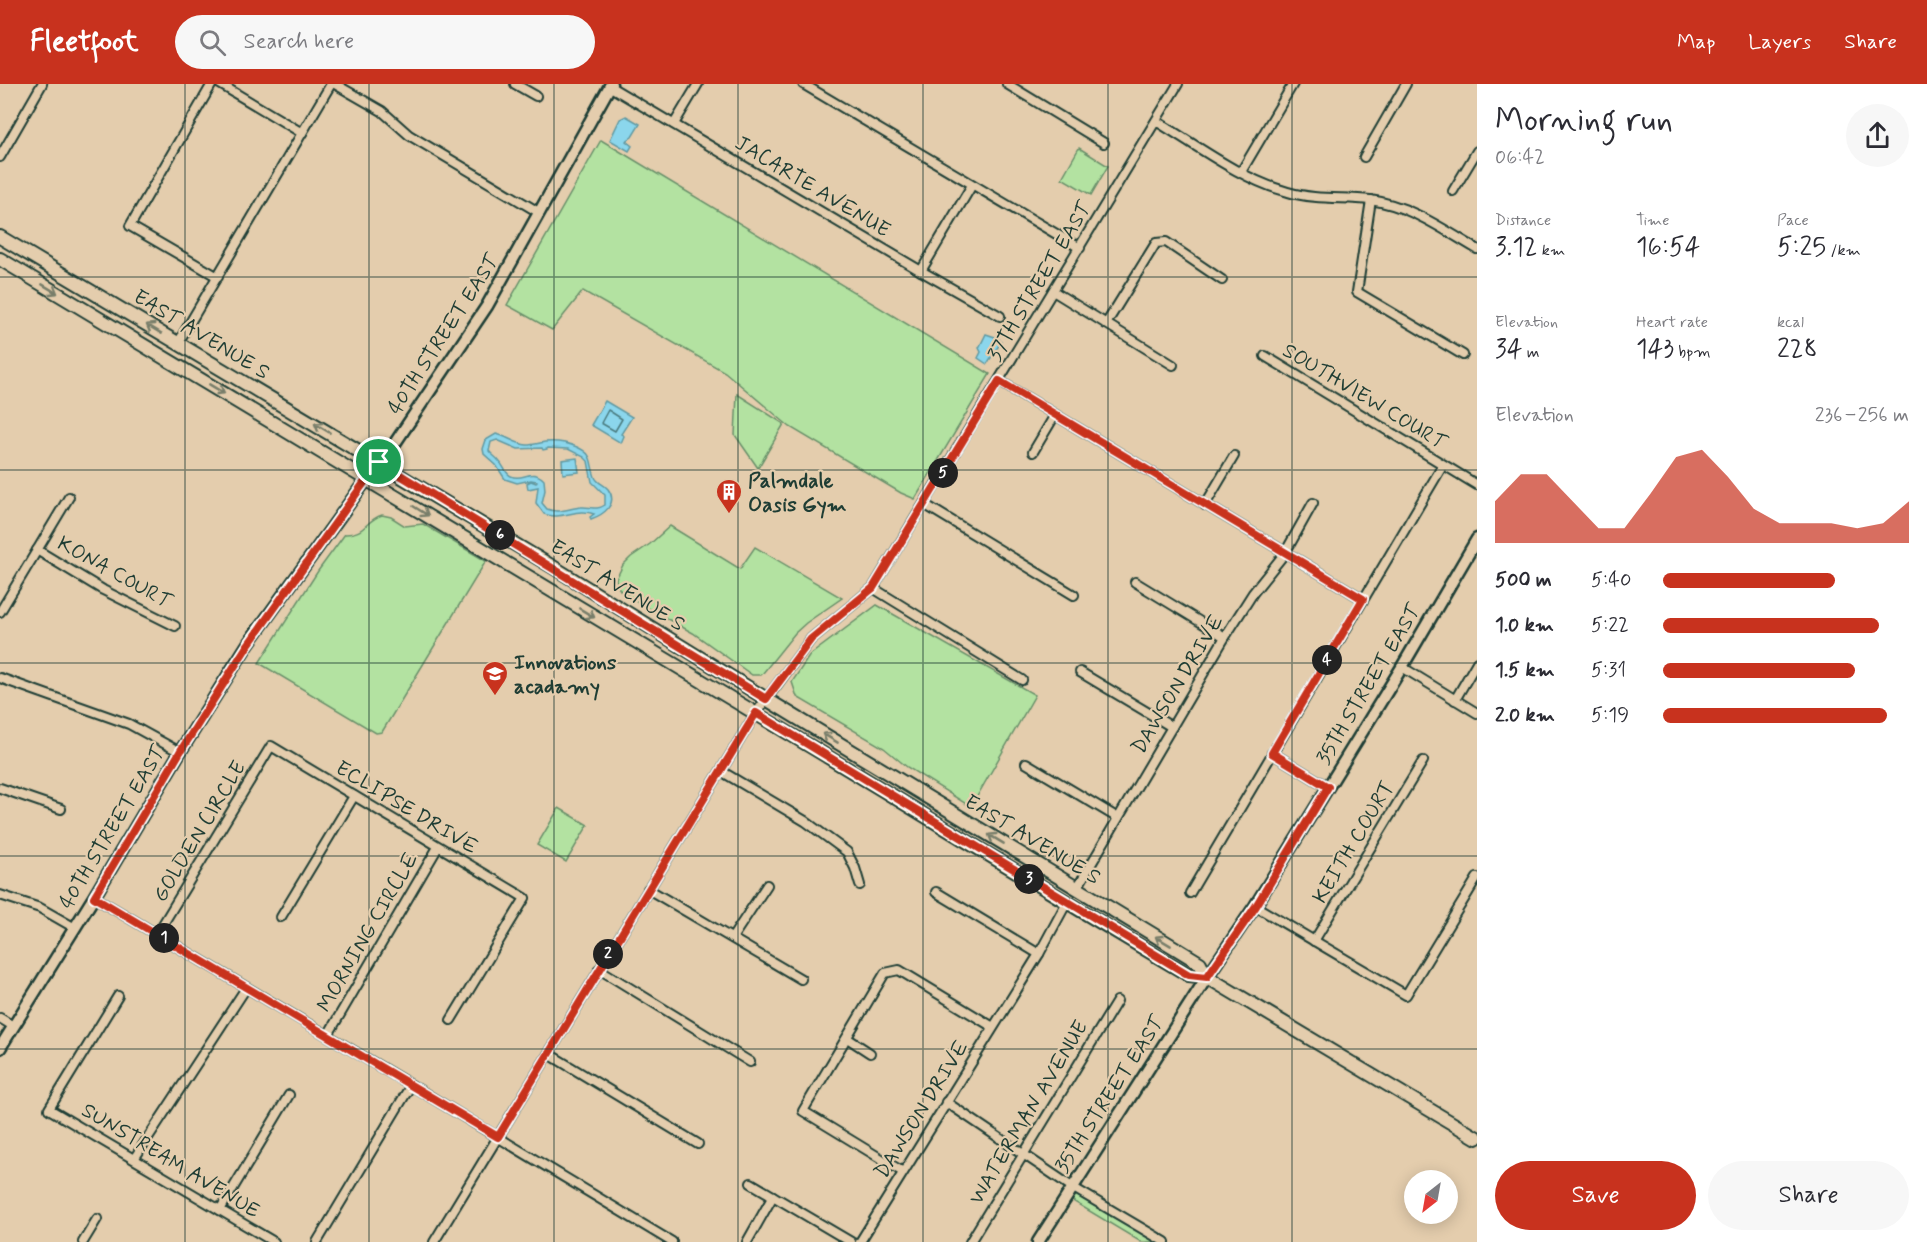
<!DOCTYPE html>
<html lang="en">
<head>
<meta charset="utf-8">
<style>
	body { margin:0; font-family:Mynerve,sans-serif; background:#f7f7f7; color:#2b2b33; height:100vh; display:flex; flex-direction:column; font-size:22px; white-space:nowrap }
	* { box-sizing:border-box; margin:0 }
	p { font-size:20px; color:#7c7c81 }
	.icon { flex:none; width:33px; height:33px; fill:none; stroke:currentColor; stroke-width:2; stroke-linecap:round; stroke-linejoin:round }
	.map { position:relative; flex:1; overflow:hidden }
	.panel { display:flex; flex-direction:column; background:#fff; width:450px }
	.panel>* { flex:none }
	.needle { width:39px; rotate:211deg }
	.tools { position:absolute; left:1404px; top:1086px; display:grid; gap:12px }
	.tools a { display:grid; place-items:center; width:54px; height:54px; border-radius:50%; background:#fff; box-shadow:0 3px 15px #0003; font-size:30px }
	.pin { position:absolute; display:grid; place-items:center; width:51px; height:51px; color:#fff; margin:-26px; border:3px solid #fff; border-radius:50%; box-shadow:0 2px 6px #0007 }
	.km { position:absolute; width:30px; height:30px; margin:-15px; border-radius:50%; background:#222; color:#fff; font-size:16px; line-height:30px; text-align:center }
	.round { display:grid; place-items:center; flex:none; width:63px; height:63px; border-radius:32px; background:#f7f7f7 }
	.summary { display:flex; align-items:center; justify-content:space-between; height:102px; padding:0 18px }
	h1 { font-size:33px; font-weight:600; line-height:45px }
	.stats { display:grid; grid-template-columns:repeat(3,1fr); gap:9px; height:102px; padding:6px 18px }
	.stats div { display:grid; align-content:center }
	.stats b { font-size:26px; font-weight:600 }
	.stats small { font-size:16px; font-weight:400 }
	.stats p { font-size:16px }
	.chart { height:168px; padding:12px 18px }
	.chart p { display:flex; justify-content:space-between }
	.chart svg { width:100%; height:108px; margin-top:6px; fill:#c8321e; opacity:.7 }
	.cta { display:flex; gap:12px; margin-top:auto; padding:12px 18px }
	.cta a { flex:1; height:69px; border-radius:36px; background:#c8321e; color:#fff; font-size:24px; font-weight:600; line-height:69px; text-align:center }
	.cta a+a { background:#f7f7f7; color:#2b2b33 }
	ul { padding:0 18px; list-style:none; font-size:20px }
	li { display:grid; grid-template-columns:96px 72px 1fr; align-items:center; height:45px }
	li i { height:15px; border-radius:8px; background:#c8321e }
	header { display:flex; align-items:center; gap:36px; box-sizing:border-box; height:84px; padding:0 30px; background:#c8321e; color:#fff }
	header strong { font-size:28px }
	nav { display:flex; gap:33px; margin-inline-start:auto; font-size:21px }
	.search { width:420px; height:54px; background:#f7f7f7; display:flex; align-items:center; gap:15px; box-sizing:border-box; padding:0 21px; border-radius:33px; color:#7c7c81; font-size:22px }
	main { display:flex; flex:1; min-height:0 }
	.map>svg:first-child { display:block }
	.green { fill:#b3e2a1; stroke:#69906a; stroke-width:1.5 }
	.water { fill:#8bd6ec; stroke:#6099a2; stroke-width:1.5; fill-rule:evenodd }
	.lines { fill:none; stroke-linecap:round; stroke-linejoin:round }
	.shore { stroke:#4a7a7e; stroke-width:1.5 }
	.street-casing { stroke:#1f3d34; stroke-width:12 }
	.secondary-casing { stroke:#1f3d34; stroke-width:15 }
	.primary-casing { stroke:#1f3d34; stroke-width:16 }
	.street { stroke:#e4cdad; stroke-width:8 }
	.secondary { stroke:#e4cdad; stroke-width:10 }
	.primary { stroke:#e4cdad; stroke-width:12 }
	.oneway { stroke:#787e6a }
	.route-casing { stroke:#fff; stroke-width:12 }
	.route { stroke:#c8321e; stroke-width:8 }
	.grid { fill:none; stroke:#1f3d34; stroke-width:1.5; stroke-opacity:0.55 }
	.labels { text-anchor:middle; stroke-width:4.5; stroke-linejoin:round; paint-order:stroke }
	.street-label { font-size:21px; fill:#1f3d34; stroke:#e4cdad }
	.poi-label { font-size:21px; font-weight:bold; fill:#1f3d34; stroke:#e4cdad; text-anchor:start }
</style>
</head>
<body>
<header>
<strong>Fleetfoot</strong>
<div class="search"><svg class="icon" aria-label="search" viewBox="0 0 24 24"><circle cx="10" cy="10" r="6"/><path d="M15 15l6 6"/></svg>Search here</div>
<nav><a>Map</a><a>Layers</a><a>Share</a></nav>
</header>
<main>
<div class="map">
<svg width="1477" height="1158" viewBox="0 0 1477 1158">
	<rect width="100%" height="100%" fill="#e4cdad"/>
	<filter id="ink" filterUnits="userSpaceOnUse"><feTurbulence type="fractalNoise" baseFrequency=".0167" numOctaves="2"/><feDisplacementMap in="SourceGraphic" scale="12" xChannelSelector="R" yChannelSelector="G"/><feConvolveMatrix kernelMatrix="1 2 1 2 8 2 1 2 1" color-interpolation-filters="sRGB"/></filter>
	<g filter="url(#ink)">
		<g class="green">
			<path d="M601,56L990,290L915,415L901,409L790,343L725,288L583,207L552,246L507,221Z"/>
			<path d="M1079,64L1108,82L1091,111L1062,94Z"/>
			<path d="M737,310L784,340L758,384L735,351Z"/>
			<path d="M382,431L391,433L405,442L423,440L486,477L382,648L376,649L259,579L318,487L345,450C368,449 364,437 382,431Z"/>
			<path d="M670,442L740,485L755,463L842,514L806,539L795,549L763,589L761,591H752L693,549L644,522L620,506L617,501L616,495L623,481L631,473L650,460Z"/>
			<path d="M877,521L1035,611L971,723L907,683L884,664L797,613L792,598L810,571Z"/>
			<path d="M559,724L588,741L566,778L537,761Z"/>
			<path d="M1075,1109L1157,1158H1141L1071,1116Z"/>
		</g>
		<g class="water">
			<path d="M626,32L640,40L632,53L626,57L632,62L629,67L610,56L620,35Z"/>
			<path d="M986,250L998,254L1001,258L987,280L978,274L981,268L979,264Z"/>
			<path d="M605,317L632,333L621,350L624,352L621,359L591,341Z"/>
			<path d="M496,350C507,352 515,360 527,361C533,361 539,359 545,358C555,357 568,359 577,363C595,371 589,378 595,393C597,399 604,400 608,405C619,420 603,431 591,435L590,433L594,430C577,423 561,437 544,430L536,419L538,403L528,405L527,399L531,397L536,399L537,397L531,396L517,399L505,395L496,381L484,370L483,365L486,356ZM497,356L518,365L542,364L543,366L547,365L548,364L568,365L584,373L588,377L592,398L605,411V421C596,427 590,422 581,423C569,424 560,430 547,425L542,419L545,406L544,396C531,383 523,398 511,392C505,389 504,382 499,377C496,373 492,371 489,367L491,358Z"/>
			<path d="M577,374L579,388L563,390L562,376Z"/>
		</g>
		<g class="lines">
			<path class="shore" d="M608,326L622,335L615,347L601,339Z"/>
			<defs>
				<g id="street">
					<path d="M212,0L130,142L218,193"/>
					<path d="M220,0L302,49"/>
					<path d="M335,0L382,27L409,51L540,129"/>
					<path d="M515,0L536,12"/>
					<path d="M803,0L1080,164"/>
					<path d="M1007,0L1104,59"/>
					<path d="M609,2L921,187L1000,232"/>
					<path d="M1156,37C1198,62 1240,95 1288,108C1314,116 1343,113 1370,116C1409,121 1443,145 1477,165"/>
					<path d="M674,40L698,0"/>
					<path d="M0,73L42,0"/>
					<path d="M1364,73L1406,0"/>
					<path d="M1241,88L1293,0"/>
					<path d="M1453,107L1477,67"/>
					<path d="M1371,116L1357,208L1463,271"/>
					<path d="M921,187L972,101"/>
					<path d="M1053,207L1173,281"/>
					<path d="M1106,240L1156,159L1166,158L1222,196"/>
					<path d="M178,259L331,0"/>
					<path d="M1265,272L1477,401"/>
					<path d="M999,297L1363,515"/>
					<path d="M1033,368L1055,331"/>
					<path d="M924,420L1074,511"/>
					<path d="M1205,421L1234,372"/>
					<path d="M37,466L103,506L175,542"/>
					<path d="M1135,498L1225,553"/>
					<path d="M873,504L1022,596"/>
					<path d="M0,528L69,413"/>
					<path d="M1402,583L1477,629"/>
					<path d="M1080,588L1172,643"/>
					<path d="M0,594L129,640L180,668"/>
					<path d="M1455,616L1477,578"/>
					<path d="M1272,669L1328,703"/>
					<path d="M1026,679L1118,734"/>
					<path d="M721,687L805,737L847,768L855,784L860,801"/>
					<path d="M0,704L61,725"/>
					<path d="M1077,804L1225,553L1253,509L1285,469L1313,419"/>
					<path d="M648,805L801,895"/>
					<path d="M936,808L1039,870"/>
					<path d="M1190,809L1443,381"/>
					<path d="M0,811L40,824L75,844"/>
					<path d="M94,813L411,1001L672,1158"/>
					<path d="M1255,822L1406,911L1477,794"/>
					<path d="M281,833L354,712"/>
					<path d="M157,850L271,662L525,814L451,936"/>
					<path d="M732,854L767,801"/>
					<path d="M1314,857L1423,677"/>
					<path d="M599,885L750,978"/>
					<path d="M118,912L49,1025L274,1158"/>
					<path d="M0,934L13,942"/>
					<path d="M328,951L438,763"/>
					<path d="M847,954L870,969"/>
					<path d="M549,970L698,1060"/>
					<path d="M946,1018L1072,1103L1165,1158"/>
					<path d="M134,1075L246,904"/>
					<path d="M903,1088L803,1027L885,889L899,886L993,943"/>
					<path d="M751,1099L851,1158"/>
					<path d="M220,1126L289,1011"/>
					<path d="M83,1158L97,1135"/>
					<path d="M317,1158L411,1001"/>
					<path d="M434,1158L756,629L811,555L873,504L1178,0"/>
					<path d="M747,1158L773,1112"/>
					<path d="M860,1158L1039,870L1067,818"/>
					<path d="M970,1158L1117,917"/>
				</g>
				<g id="secondary">
					<path d="M0,964L94,813L180,668L248,560L379,378L389,368L487,222L611,0"/>
					<path d="M1038,1158L1207,893L1255,822L1402,583L1477,455"/>
				</g>
				<g id="primary">
					<path d="M0,153L553,483L776,621L1200,879L1207,893"/>
					<path d="M0,175C255,329 510,481 765,635C907,720 1047,807 1189,891L1207,893L1477,1054"/>
				</g>
			</defs>
			<use href="#street" class="street-casing"/>
			<use href="#secondary" class="secondary-casing"/>
			<use href="#primary" class="primary-casing"/>
			<use href="#street" class="street"/>
			<use href="#secondary" class="secondary"/>
			<use href="#primary" class="primary"/>
		</g>
		<defs><path id="oneway-shaft" d="M-6 0H5M1.5-3L5.5 0L1.5 3" fill="none" stroke-width="1.6" stroke-linecap="round" stroke-linejoin="round" transform="scale(1.5)"/></defs>
		<g class="oneway">
			<use href="#oneway-shaft" transform="translate(50 205) rotate(31)"/>
			<use href="#oneway-shaft" transform="translate(154 245) rotate(-149)"/>
			<use href="#oneway-shaft" transform="translate(217 305) rotate(31)"/>
			<use href="#oneway-shaft" transform="translate(322 344) rotate(-149)"/>
			<use href="#oneway-shaft" transform="translate(421 427) rotate(32)"/>
			<use href="#oneway-shaft" transform="translate(587 529) rotate(31)"/>
			<use href="#oneway-shaft" transform="translate(830 654) rotate(-149)"/>
			<use href="#oneway-shaft" transform="translate(996 755) rotate(-149)"/>
			<use href="#oneway-shaft" transform="translate(1163 857) rotate(-149)"/>
		</g>
	</g>
	<g class="lines" filter="url(#ink)">
		<defs>
			<path id="route" d="M999,297L1363,515L1272,669L1328,703L1256,822L1207,893L1189,891L756,629L498,1053L94,813L180,668L248,561L379,378L766,615L811,555L873,504Z"/>
		</defs>
		<use href="#route" class="route-casing"/>
		<use href="#route" class="route"/>
	</g>
	<path class="grid" d="M185,0V1158M369,0V1158M554,0V1158M738,0V1158M923,0V1158M1108,0V1158M1292,0V1158M0,193H1477M0,386H1477M0,579H1477M0,772H1477M0,965H1477"/>
	<defs>
		<symbol id="building-pin" viewBox="-11 -11 22 30"><path d="M0 17L-7.5 6A9.5 9.5 0 1 1 7.5 6Z" fill="#c8321e" stroke="#e4cdad"/><path d="M-4-6H4V6H1V3H-1V6H-4ZM-2.5-4.3h1.7v1.8h-1.7ZM.8-4.3h1.7v1.8H.8ZM-2.5-1h1.7V.8h-1.7ZM.8-1h1.7V.8H.8Z" fill="#fff"/></symbol>
		<symbol id="school-pin" viewBox="-11 -11 22 30"><path d="M0 17L-7.5 6A9.5 9.5 0 1 1 7.5 6Z" fill="#c8321e" stroke="#e4cdad"/><path d="M0-5L7-2L0 1L-7-2ZM-4 1L0 2.5L4 1V4Q0 6-4 4Z" fill="#fff"/></symbol>
	</defs>
	<g fill-rule="evenodd">
		<use href="#building-pin" x="714" y="393" width="30" height="40"/>
		<use href="#school-pin" x="480" y="575" width="30" height="40"/>
	</g>
	<g class="labels">
		<g class="street-label">
			<text transform="translate(813 102) rotate(31)" y="7">JACARTE AVENUE</text>
			<text transform="translate(1039 197) rotate(-59)" y="7">37TH STREET EAST</text>
			<text transform="translate(202 250) rotate(31)" y="7">EAST AVENUE S</text>
			<text transform="translate(443 250) rotate(-57)" y="7">40TH STREET EAST</text>
			<text transform="translate(1365 312) rotate(31)" y="7">SOUTHVIEW COURT</text>
			<text transform="translate(115 488) rotate(29)" y="7">KONA COURT</text>
			<text transform="translate(618 501) rotate(32)" y="7">EAST AVENUE S</text>
			<text transform="translate(1177 600) rotate(-59)" y="7">DAWSON DRIVE</text>
			<text transform="translate(1368 600) rotate(-59)" y="7">35TH STREET EAST</text>
			<text transform="translate(407 723) rotate(31)" y="7">ECLIPSE DRIVE</text>
			<text transform="translate(112 743) rotate(-59)" y="7">40TH STREET EAST</text>
			<text transform="translate(199 747) rotate(-59)" y="7">GOLDEN CIRCLE</text>
			<text transform="translate(1033 755) rotate(31)" y="7">EAST AVENUE S</text>
			<text transform="translate(1353 758) rotate(-59)" y="7">KEITH COURT</text>
			<text transform="translate(367 848) rotate(-60)" y="7">MORNING CIRCLE</text>
			<text transform="translate(1109 1010) rotate(-57)" y="7">35TH STREET EAST</text>
			<text transform="translate(921 1025) rotate(-58)" y="7">DAWSON DRIVE</text>
			<text transform="translate(1028 1028) rotate(-59)" y="7">WATERMAN AVENUE</text>
			<text transform="translate(171 1076) rotate(31)" y="7">SUNSTREAM AVENUE</text>
		</g>
		<g class="poi-label">
			<text x="748" y="403">Palmdale<tspan x="748" dy="24">Oasis Gym</tspan></text>
			<text x="514" y="585">Innovations<tspan x="514" dy="24">acadamy</tspan></text>
		</g>
	</g>
</svg>
<div class="tools">
<a><svg class="needle" viewBox="-14 -14 28 28"><path d="M0-13l5 13h-10z" fill="#e53935"/><path d="M0 13l5-13h-10z" fill="#7c7c81"/></svg></a>
</div>
<div class="pin" style="left:379px;top:378px;background:#1e9e55"><svg class="icon" aria-label="arrive" viewBox="0 0 24 24"><path d="M6 21V4h12l-3 4 3 4H6"/></svg></div>
<b class="km" style="left:164px;top:854px">1</b>
<b class="km" style="left:608px;top:870px">2</b>
<b class="km" style="left:1029px;top:795px">3</b>
<b class="km" style="left:1327px;top:576px">4</b>
<b class="km" style="left:943px;top:389px">5</b>
<b class="km" style="left:500px;top:451px">6</b>
</div>
<section class="panel">
<div class="summary"><div><h1>Morning run</h1><p>06:42</p></div><a class="round"><svg class="icon" aria-label="share" viewBox="0 0 24 24"><path d="M12 15V3M7 8l5-5 5 5M5 13v7h14v-7"/></svg></a></div>
<div class="stats">
<div><p>Distance</p><b>3.12<small> km</small></b></div>
<div><p>Time</p><b>16:54</b></div>
<div><p>Pace</p><b>5:25<small> /km</small></b></div>
</div>
<div class="stats">
<div><p>Elevation</p><b>34<small> m</small></b></div>
<div><p>Heart rate</p><b>143<small> bpm</small></b></div>
<div><p>kcal</p><b>228</b></div>
</div>
<div class="chart"><p><span>Elevation</span>236–256 m</p>
<svg viewBox="0 0 160 44" preserveAspectRatio="none"><path d="M0 44V27L10 16L20 16L30 27L40 38L50 38L60 24L70 9L80 6L90 17L100 30L110 36L120 36L130 36L140 38L150 36L160 27V44z"/></svg>
</div>
<ul>
<li><b>500 m</b>5:40<i style="width:70%"></i></li>
<li><b>1.0 km</b>5:22<i style="width:88%"></i></li>
<li><b>1.5 km</b>5:31<i style="width:78%"></i></li>
<li><b>2.0 km</b>5:19<i style="width:91%"></i></li>
</ul>
<div class="cta"><a>Save</a><a>Share</a></div>
</section>
</main>
</body>
</html>
